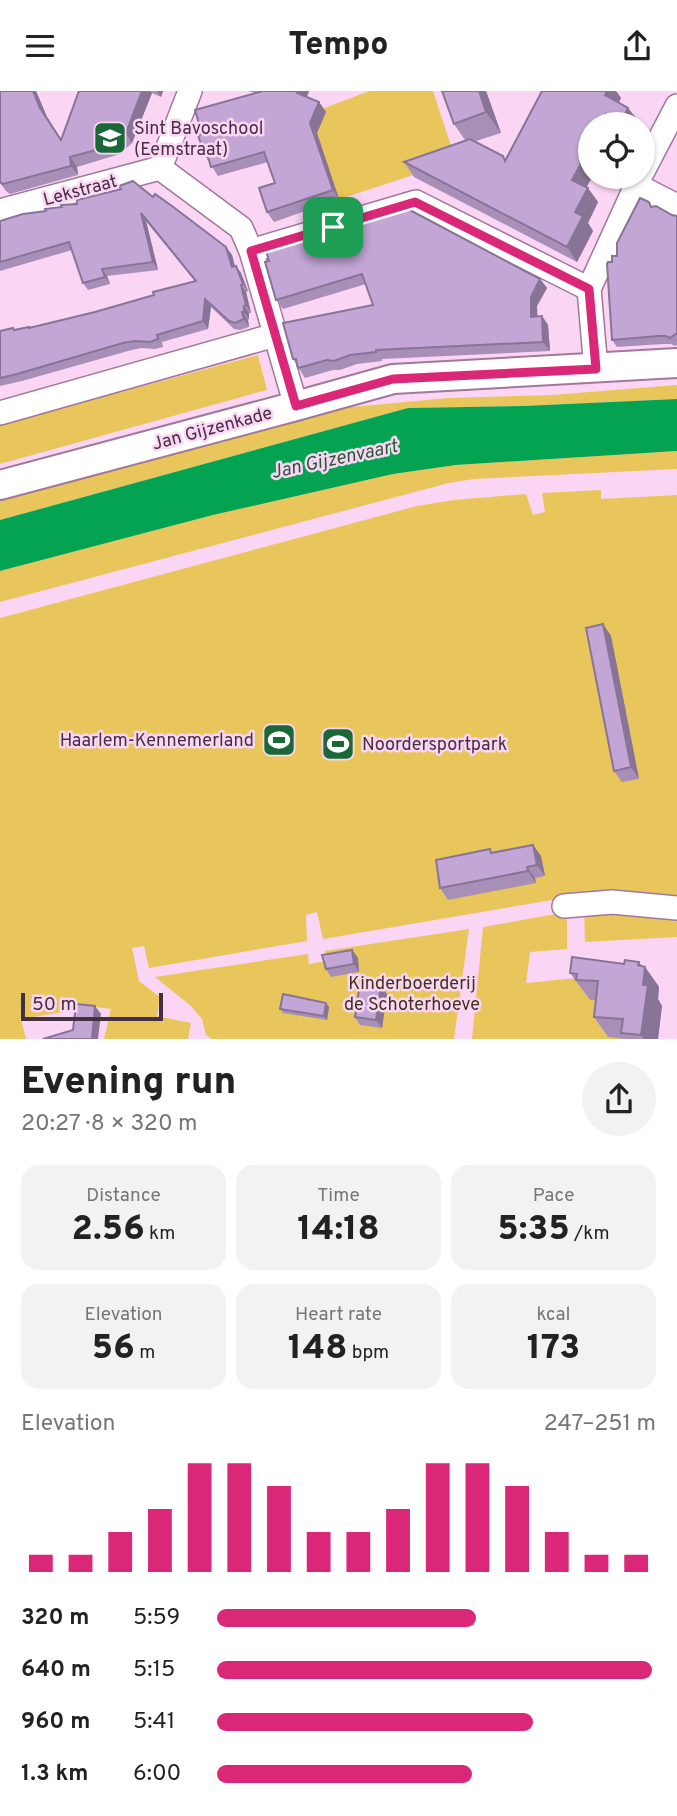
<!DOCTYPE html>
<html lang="en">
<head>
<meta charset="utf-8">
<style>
	body { margin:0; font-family:Overpass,sans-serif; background:#f2f2f2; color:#222; height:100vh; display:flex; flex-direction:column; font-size:26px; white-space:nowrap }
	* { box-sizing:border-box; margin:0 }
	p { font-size:23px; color:#767676 }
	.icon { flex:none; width:38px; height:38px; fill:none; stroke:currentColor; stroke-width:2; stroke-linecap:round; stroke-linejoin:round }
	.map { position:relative; height:948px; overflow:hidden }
	.side { display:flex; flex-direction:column; background:#fff; flex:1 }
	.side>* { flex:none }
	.tools { position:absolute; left:578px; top:21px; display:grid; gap:14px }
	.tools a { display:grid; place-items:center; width:77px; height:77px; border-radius:50%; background:#fff; box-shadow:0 2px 5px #0004; font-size:35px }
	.scale { position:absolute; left:21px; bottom:18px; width:142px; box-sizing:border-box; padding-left:7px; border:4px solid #433141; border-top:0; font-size:19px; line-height:24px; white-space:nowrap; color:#433141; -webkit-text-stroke:5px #fbd5f4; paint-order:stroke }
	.pin { position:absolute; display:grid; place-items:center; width:60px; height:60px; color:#fff; margin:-30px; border-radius:14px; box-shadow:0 4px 10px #0006 }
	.round { display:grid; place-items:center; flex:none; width:74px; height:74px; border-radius:37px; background:#f2f2f2 }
	.overview { display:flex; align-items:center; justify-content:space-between; height:119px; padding:0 21px }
	h1 { font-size:38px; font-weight:800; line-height:52px }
	.metrics { display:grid; grid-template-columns:repeat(3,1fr); gap:10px; height:119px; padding:7px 21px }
	.metrics div { display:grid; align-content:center; border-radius:18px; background:#f2f2f2; text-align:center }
	.metrics b { font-size:35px; font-weight:800 }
	.metrics small { font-size:19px; font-weight:400 }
	.metrics p { font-size:19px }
	.chart { height:196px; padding:14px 21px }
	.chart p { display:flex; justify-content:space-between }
	.chart svg { width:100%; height:126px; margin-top:7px; stroke:#db2777; stroke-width:6 }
	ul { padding:0 21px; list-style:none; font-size:23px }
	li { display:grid; grid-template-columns:112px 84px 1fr; align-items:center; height:52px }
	li i { height:18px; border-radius:9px; background:#db2777 }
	header { display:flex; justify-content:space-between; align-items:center; height:91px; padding:0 21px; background:#fff; font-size:32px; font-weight:800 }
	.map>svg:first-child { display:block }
	.green { fill:#e9c65b }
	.water { fill:#03a351 }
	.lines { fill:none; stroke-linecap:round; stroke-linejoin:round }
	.minor-casing { stroke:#a2779c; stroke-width:26 }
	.tertiary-casing { stroke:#a2779c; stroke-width:32 }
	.minor { stroke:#fff; stroke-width:23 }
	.tertiary { stroke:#fff; stroke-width:28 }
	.wall { fill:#a88fb8 }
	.shaded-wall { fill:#887496 }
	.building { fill:#c3a6d6; stroke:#887496; stroke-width:2 }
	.route-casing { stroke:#fff; stroke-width:14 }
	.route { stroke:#db2777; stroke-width:9 }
	.labels { text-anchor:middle; stroke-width:5; stroke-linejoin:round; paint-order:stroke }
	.poi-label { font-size:18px; fill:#433141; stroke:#fbd5f4; text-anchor:start }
	.street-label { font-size:18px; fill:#433141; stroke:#fbd5f4 }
	.park-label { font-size:18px; fill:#3c341c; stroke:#fbd5f4 }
	.water-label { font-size:19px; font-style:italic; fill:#275936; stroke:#fbd5f4 }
</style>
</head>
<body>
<header><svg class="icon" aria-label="menu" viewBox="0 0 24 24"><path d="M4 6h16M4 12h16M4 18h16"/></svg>Tempo<svg class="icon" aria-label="share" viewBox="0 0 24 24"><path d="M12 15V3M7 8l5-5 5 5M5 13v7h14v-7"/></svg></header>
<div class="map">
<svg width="677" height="948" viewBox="0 0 677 948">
	<rect width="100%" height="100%" fill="#fbd5f4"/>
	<g class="green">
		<path d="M369,0H433L456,70L331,111L309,39L317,20Z"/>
		<path d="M258,264L267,299L0,373V334Z"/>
		<path d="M677,294V308L523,315L408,317L0,429V408L287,329L342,317L448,307L552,304Z"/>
		<path d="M677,360V378L474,388L449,392L0,511V480L213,424L393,383L456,374Z"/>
		<path d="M601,399V408L677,404V846L585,851L584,819L564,807L323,848L317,821L306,824L307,850L149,877L144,855L132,857L139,890L160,906L157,925L191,932L188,948H104L111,918L96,916L21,928L26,948H0V527L417,415L454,409L526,403L533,424L545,421L542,402Z"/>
		<path d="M567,821V858L530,861L526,892L587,886L591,904L613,910L624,948L625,944L637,948H472L483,836Z"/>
		<path d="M469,838L454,948H212L206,944L202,928L191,915L155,886L308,863L309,873L327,870L325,860Z"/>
	</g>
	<path class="water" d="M677,308V360L456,374L393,383L213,424L0,480V429L408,317L523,315Z"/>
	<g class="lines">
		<defs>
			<g id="minor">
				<path d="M160,77L241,137L251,160L296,315"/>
				<path d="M160,77L190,0"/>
				<path d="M642,82L677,15"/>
				<path d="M636,94L677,115"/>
				<path d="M0,120L160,77"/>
				<path d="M251,160L416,111L589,198"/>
				<path d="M596,278L589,198L640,86"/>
				<path d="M0,322L275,244"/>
				<path d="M564,815L612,811L677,817"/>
			</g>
			<path id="tertiary" d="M0,394L296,315L393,288L677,272"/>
		</defs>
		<use href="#minor" class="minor-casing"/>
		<use href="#tertiary" class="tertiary-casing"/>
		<use href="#minor" class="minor"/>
		<use href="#tertiary" class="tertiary"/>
	</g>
	<g class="wall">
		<path d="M0,0H36L47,26L61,49L79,0H163L161,6L152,2L132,52L120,63L77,76L78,84L10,103L6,100L0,92Z"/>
		<path d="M248,0H309L307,6L319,11L326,21L317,42L339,108L274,131L267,121L275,92L268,71L218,85L204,63L202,43L255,2Z"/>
		<path d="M486,0L501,42L476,50L506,69L542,0H616L621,7L619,11L628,17L639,31L638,33H590L587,96L598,111L588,132L593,140L577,171L414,86L404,71L465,49L454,33Z"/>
		<path d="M153,106L226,156L232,164L235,175L241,182L248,200L246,201L251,222H249V228L248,229L249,236L240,239L234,238L211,216L208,238L162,251L163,256L155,258L141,257L128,260L22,290L0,295V240L13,237L14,239L30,237L95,221L154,204L195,190L146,130L158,179L107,185L110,193L88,199L83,192L72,159L0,180V130Z"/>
		<path d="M652,115L672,124L677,125V254L675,255L671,253H663L617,256L612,249V171L617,165Z"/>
		<path d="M265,171L540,188L547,197L537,215V225H542L548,234L550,260L382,268V270L357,273L340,279H333L305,287L293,268L373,214L366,193L283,218L276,209Z"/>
		<path d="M603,533L611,545L639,688L622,691L614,680Z"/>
		<path d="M533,754L541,765L545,785L535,787L536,792L448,809L440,797L493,761Z"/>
		<path d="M352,859L358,867L359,881L331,886L326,878Z"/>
		<path d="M639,871L641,875L645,876L659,896L658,908L662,915L658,948H625L608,946L594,926L596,909H590L570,882Z"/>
		<path d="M387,903L382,937L360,934L355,926Z"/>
		<path d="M329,916L327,929L283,922L280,918Z"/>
	</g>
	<g class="shaded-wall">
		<path d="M33,0H36L47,26L67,59L40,17Z"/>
		<path d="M142,0H150L152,2L132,52L126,42Z"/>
		<path d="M157,0H163L161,6Z"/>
		<path d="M298,0H309L304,12L297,2Z"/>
		<path d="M479,0H486L501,42L486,21Z"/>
		<path d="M607,0H616L621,7L615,19L605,4Z"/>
		<path d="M319,11L326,21L317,42L339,108L333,99L310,32Z"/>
		<path d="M628,17L639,31L638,33H623L621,31Z"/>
		<path d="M606,23L613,33H601Z"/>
		<path d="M590,55V86H592L583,103L572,89Z"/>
		<path d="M70,66L77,76L78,84L71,75Z"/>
		<path d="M588,97L598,111L588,132L593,140L577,171L567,156L575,121Z"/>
		<path d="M141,122L146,130L158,179L153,171Z"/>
		<path d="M226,156L232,164L237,183L232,176Z"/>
		<path d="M236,175L241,182L248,200L243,193Z"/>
		<path d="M102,178L107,185L110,193L105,186Z"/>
		<path d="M540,188L547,197L537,215L538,235L531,226V206Z"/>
		<path d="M241,194L246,201L251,222L246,214Z"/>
		<path d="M205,208L211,216L208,238L203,230Z"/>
		<path d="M244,215L249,222V228L244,221Z"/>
		<path d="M242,221L248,229L249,236L244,228Z"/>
		<path d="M542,225L548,234L550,260L543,251Z"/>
		<path d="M603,533L611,545L639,688L631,676Z"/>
		<path d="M533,754L541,765L545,785L537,774Z"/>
		<path d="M527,776L535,787L536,792L528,780Z"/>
		<path d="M352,859L358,867L359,881L354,873Z"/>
		<path d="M639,871L644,879L645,876L659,896L658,908L662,915L658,948H644L641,944Z"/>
		<path d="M381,895L387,903L382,937L376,929Z"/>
		<path d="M326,912L329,916L327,929L324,925Z"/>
		<path d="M95,915L101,923L98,948H92Z"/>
	</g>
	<g class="building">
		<path d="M0,0H33L40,17L61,49L79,0H142L126,42L114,54L70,66L71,75L3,93L0,91Z"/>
		<path d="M263,0H298L297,2L319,11L310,32L333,99L267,121L259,97L275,92L264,61L211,76L207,63H204L198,44L202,43L195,19Z"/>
		<path d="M442,0H479L486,21L454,33Z"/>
		<path d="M542,0H607L605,4L628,17L621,31L606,23L601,33H590V55L572,89L588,97L575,121L583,125L567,156L404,71L470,48L503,65L505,70Z"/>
		<path d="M133,90L153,106L155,103L172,115L226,156L232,176L236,175L243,193L241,194L246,214L244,215V221H242L244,228L235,232L229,230L205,208L203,230L157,244L158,248L150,251L135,250L123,252L17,283L0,287V240L13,237L14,239L29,236V237L95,221L154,204L153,201L196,190L141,122L153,171L102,178L105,186L83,192L69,151L0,171V130L23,123L46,120L45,118L62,116L61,114L77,113V109L121,98L119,95Z"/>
		<path d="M640,107L649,111L651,116L656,115L672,124L677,125V242L670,247L666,245H658L612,249L607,173L608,171H612V165H617V152Z"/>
		<path d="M406,117L540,188L531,206V226L542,225L543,251L376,259V261L350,264L334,270L327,269L298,277L296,268H293L283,232L373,214L362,183L276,209L265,171L269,170L266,160Z"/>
		<path d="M603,533L631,676L614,680L586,537Z"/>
		<path d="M533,754L537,774L527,776L528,780L440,797L436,769L490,758L491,762Z"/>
		<path d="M352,859L354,873L326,878L322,864Z"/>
		<path d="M572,866L624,873L625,869L639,871L638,874L645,876L643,894H648L641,944L621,942L623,928L594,926L598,890L576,889L577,883L570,882Z"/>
		<path d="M360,892L381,895L376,929L355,926Z"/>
		<path d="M283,903L326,912L324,925L280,918Z"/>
		<path d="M76,913L95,915L92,948H43L73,939Z"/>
	</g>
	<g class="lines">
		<defs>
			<path id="route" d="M415,111L589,198L596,278L393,288L296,315L251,160Z"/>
		</defs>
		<use href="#route" class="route-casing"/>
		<use href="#route" class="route"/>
	</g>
	<defs>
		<symbol id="school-square" viewBox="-11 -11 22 22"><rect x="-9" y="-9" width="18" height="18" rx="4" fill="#1a6837" stroke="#fbd5f4"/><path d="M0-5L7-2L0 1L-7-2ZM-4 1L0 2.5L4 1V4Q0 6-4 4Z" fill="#fff"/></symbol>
		<symbol id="stadium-square" viewBox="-11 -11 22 22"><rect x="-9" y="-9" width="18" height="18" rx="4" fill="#1a6837" stroke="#fbd5f4"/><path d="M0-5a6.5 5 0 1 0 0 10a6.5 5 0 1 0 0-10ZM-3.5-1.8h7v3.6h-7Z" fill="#fff"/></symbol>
	</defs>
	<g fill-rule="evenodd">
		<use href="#school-square" x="91" y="28" width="38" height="38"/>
		<use href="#stadium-square" x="260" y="630" width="38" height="38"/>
		<use href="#stadium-square" x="319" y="634" width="38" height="38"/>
	</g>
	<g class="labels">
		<g class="poi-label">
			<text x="134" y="43">Sint Bavoschool<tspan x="134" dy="21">(Eemstraat)</tspan></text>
			<text x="254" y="655" text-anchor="end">Haarlem-Kennemerland</text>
			<text x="362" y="659">Noordersportpark</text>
		</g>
		<g class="street-label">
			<text transform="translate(80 99) rotate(-15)" y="6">Lekstraat</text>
			<text transform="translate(212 337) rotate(-15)" y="6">Jan Gijzenkade</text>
		</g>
		<g class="park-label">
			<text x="412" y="898">Kinderboerderij<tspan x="412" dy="21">de Schoterhoeve</tspan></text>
		</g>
		<g class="water-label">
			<text transform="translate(334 367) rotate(-12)" y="7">Jan Gijzenvaart</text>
		</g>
	</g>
</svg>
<div class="tools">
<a><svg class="icon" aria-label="locate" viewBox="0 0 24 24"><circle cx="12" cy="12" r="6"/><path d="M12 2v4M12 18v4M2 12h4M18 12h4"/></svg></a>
</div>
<div class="scale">50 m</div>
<div class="pin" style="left:333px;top:136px;background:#1e9e55"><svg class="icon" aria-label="arrive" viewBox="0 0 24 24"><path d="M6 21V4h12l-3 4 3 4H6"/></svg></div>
</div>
<section class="side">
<div class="overview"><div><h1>Evening run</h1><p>20:27 · 8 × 320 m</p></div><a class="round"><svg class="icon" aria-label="share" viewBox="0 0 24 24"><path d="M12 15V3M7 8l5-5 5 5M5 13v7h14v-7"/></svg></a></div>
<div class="metrics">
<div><p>Distance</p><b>2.56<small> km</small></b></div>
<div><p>Time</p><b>14:18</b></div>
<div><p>Pace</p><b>5:35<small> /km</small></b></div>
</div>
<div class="metrics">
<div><p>Elevation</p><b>56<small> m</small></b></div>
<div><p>Heart rate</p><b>148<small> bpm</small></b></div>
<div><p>kcal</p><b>173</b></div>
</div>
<div class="chart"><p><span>Elevation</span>247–251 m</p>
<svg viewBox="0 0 160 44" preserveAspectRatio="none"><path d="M5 44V38M15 44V38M25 44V30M35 44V22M45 44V6M55 44V6M65 44V14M75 44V30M85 44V30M95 44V22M105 44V6M115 44V6M125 44V14M135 44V30M145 44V38M155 44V38"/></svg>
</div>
<ul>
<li><b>320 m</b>5:59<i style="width:59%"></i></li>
<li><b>640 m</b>5:15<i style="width:99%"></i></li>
<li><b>960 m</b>5:41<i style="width:72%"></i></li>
<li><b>1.3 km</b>6:00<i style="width:58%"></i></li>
</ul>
</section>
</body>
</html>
